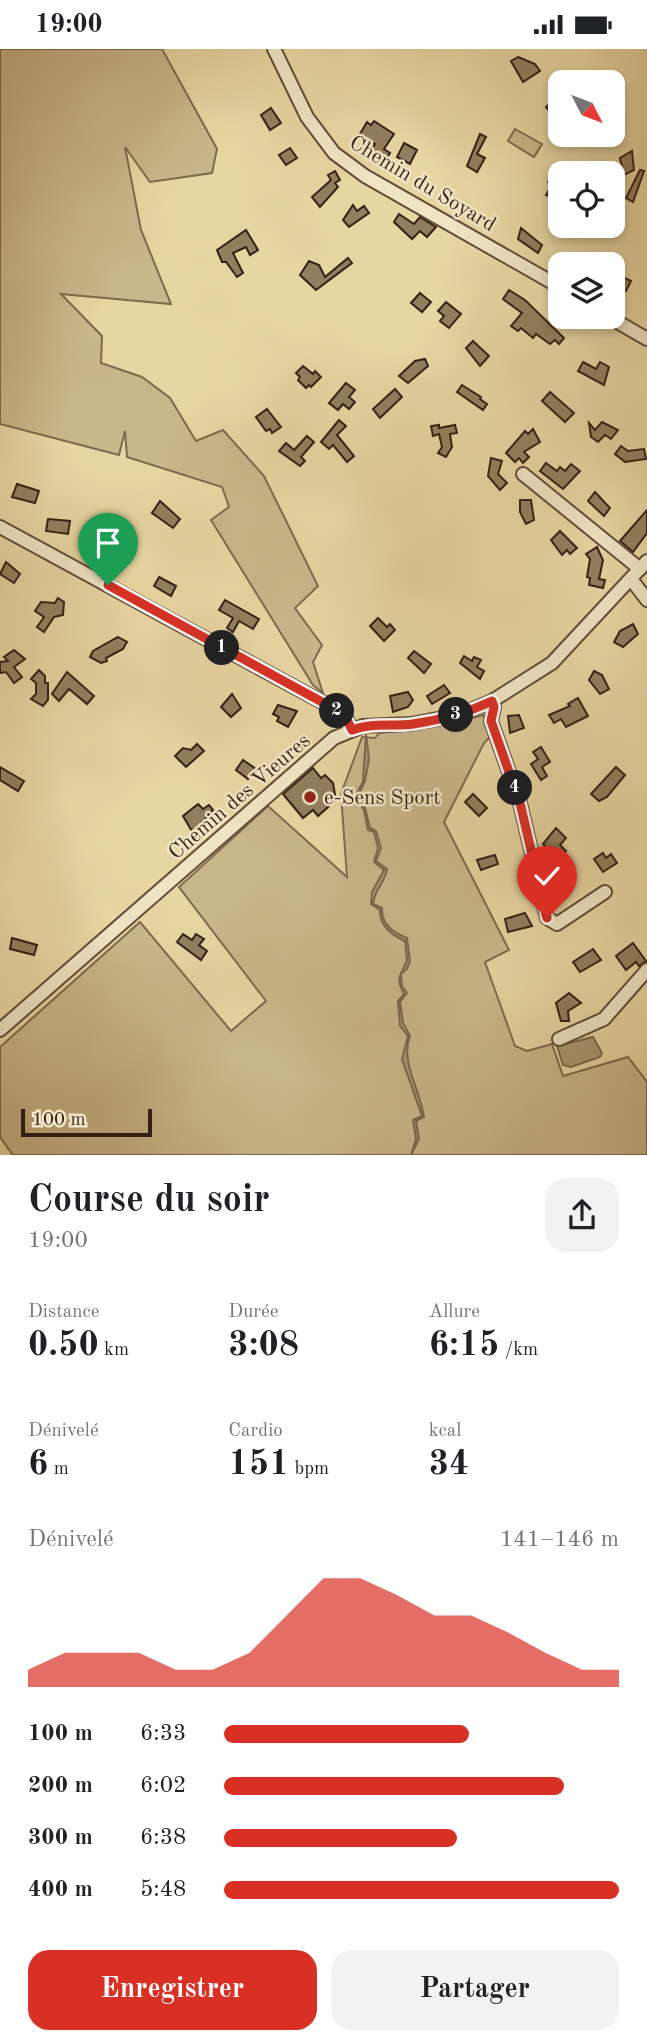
<!DOCTYPE html>
<html lang="fr">
<head>
<meta charset="utf-8">
<style>
	body { margin:0; font-family:"Old Standard TT",serif; background:#f2f2f2; color:#202124; height:100vh; display:flex; flex-direction:column; font-size:26px; white-space:nowrap }
	* { box-sizing:border-box; margin:0 }
	p { font-size:23px; color:#757577 }
	.icon { flex:none; width:38px; height:38px; fill:none; stroke:currentColor; stroke-width:2; stroke-linecap:round; stroke-linejoin:round }
	.map { position:relative; height:1106px; overflow:hidden }
	.details { display:flex; flex-direction:column; background:#fff; flex:1 }
	.details>* { flex:none }
	.needle { width:46px; rotate:132deg }
	.tools { position:absolute; left:548px; top:21px; display:grid; gap:14px }
	.tools a { display:grid; place-items:center; width:77px; height:77px; border-radius:14px; background:#fff; box-shadow:0 4px 10px #0003; font-size:35px }
	.scale { position:absolute; left:21px; bottom:18px; width:131px; box-sizing:border-box; padding-left:7px; border:4px solid #351f14; border-top:0; font-size:19px; line-height:24px; white-space:nowrap; color:#351f14; -webkit-text-stroke:5px #efe4c3; paint-order:stroke }
	.pin { position:absolute; display:grid; place-items:center; width:60px; height:60px; color:#fff; margin:-72px -30px; border-radius:50% 50% 50% 0; rotate:-45deg; box-shadow:0 0 7px #0007 }
	.pin .icon { rotate:45deg }
	.km { position:absolute; width:35px; height:35px; margin:-18px; border-radius:50%; background:#222; color:#fff; font-size:19px; line-height:35px; text-align:center }
	.round { display:grid; place-items:center; flex:none; width:74px; height:74px; border-radius:21px; background:#f2f2f2 }
	.summary { display:flex; align-items:center; justify-content:space-between; height:119px; padding:0 28px }
	h1 { font-size:38px; font-weight:800; line-height:52px }
	.figures { display:grid; grid-template-columns:repeat(3,1fr); gap:10px; height:119px; padding:7px 28px }
	.figures div { display:grid; align-content:center }
	.figures b { font-size:35px; font-weight:800 }
	.figures small { font-size:19px; font-weight:400 }
	.figures p { font-size:19px }
	.chart { height:196px; padding:14px 28px }
	.chart p { display:flex; justify-content:space-between }
	.chart svg { width:100%; height:126px; margin-top:7px; fill:#d93025; opacity:.7 }
	.button { display:flex; gap:14px; margin-top:auto; padding:14px 28px }
	.button a { flex:1; height:80px; border-radius:21px; background:#d93025; color:#fff; font-size:28px; font-weight:800; line-height:80px; text-align:center }
	.button a+a { background:#f2f2f2; color:#202124 }
	ul { padding:0 28px; list-style:none; font-size:23px }
	li { display:grid; grid-template-columns:112px 84px 1fr; align-items:center; height:52px }
	li i { height:18px; border-radius:9px; background:#d93025 }
	.status { display:flex; justify-content:space-between; align-items:center; height:49px; padding:0 35px; background:#fff; direction:ltr }
	.status svg { height:19px; fill:currentColor }
	.map>svg:first-child { display:block }
	.green { fill:#c9b68a; stroke:#7f6a4f; stroke-width:2 }
	.water { fill:#aa9772; stroke:#7b674c; stroke-width:2 }
	.building { fill:#927e5e; stroke:#351f14; stroke-width:2 }
	.lines { fill:none; stroke-linecap:round; stroke-linejoin:round }
	.minor-casing { stroke:#624c38; stroke-width:16 }
	.minor { stroke:#efe4c3; stroke-width:12 }
	.route-casing { stroke:#fff; stroke-width:14 }
	.route { stroke:#d93025; stroke-width:9 }
	.poi-dot { fill:#8f2418; stroke:#efe4c3; stroke-width:2.5 }
	.labels { text-anchor:middle; stroke-width:5; stroke-linejoin:round; paint-order:stroke }
	.street-label { font-size:21px; fill:#351f14; stroke:#efe4c3 }
	.poi-label { font-size:21px; fill:#351f14; stroke:#efe4c3; text-anchor:start }
</style>
</head>
<body>
<div class="status"><b>19:00</b><svg viewBox="0 0 49 12"><path d="M0 12V9h3v3zM5 12V6h3v6zM10 12V3h3v9zM15 12V0h3v12zM26 1h20v11H26zM47 4h2v5h-2z"/></svg></div>
<div class="map">
<svg width="647" height="1106" viewBox="0 0 647 1106">
	<rect width="100%" height="100%" fill="#e7d5a2"/>
	<filter id="stains"><feTurbulence type="fractalNoise" baseFrequency=".00286" numOctaves="4"/><feColorMatrix values="0 0 0 0 .2 0 0 0 0 .09 0 0 0 0 .02 0 0 0 .5 -.17"/></filter>
	<radialGradient id="worn" r=".72"><stop offset=".6" stop-color="#630" stop-opacity="0"/><stop offset="1" stop-color="#630" stop-opacity=".3"/></radialGradient>
	<g class="green">
		<path d="M0,0H162L217,100L212,124L150,133L125,98L141,181L171,255L61,245L102,287L101,314L142,328L170,349L196,392L223,381L264,427L318,537L295,559L322,596L313,613L323,644L313,636L211,471L229,458L222,438L127,408L125,382L119,406L0,375Z"/>
		<path d="M515,80L542,95L534,108L508,92Z"/>
		<path d="M483,666L491,687L484,694L444,773L509,901L485,913L515,997L527,1002L552,995L563,1027L628,1008L647,1033V1106H13L0,1088V998L140,873L231,982L266,952L179,838L268,757L347,828L341,745L362,688L375,689L379,684L458,673Z"/>
	</g>
	<g class="water">
		<path d="M366,685L369,710L365,732L358,747L365,759L370,779L376,782L381,799L376,812L387,820C386,832 374,841 373,855L382,859C381,876 394,884 407,889L410,912L407,920L401,925L402,937L407,944L400,953L403,974L410,987C400,1013 420,1040 424,1068L416,1072L419,1090L411,1106L416,1090L413,1071L422,1067L402,1010L408,987L400,977L398,952L404,945C394,927 402,926 407,911L405,892C392,886 379,877 380,861L371,855L372,843L384,821L374,813L378,799L374,783L368,781L364,761L355,748L363,733Z"/>
		<path d="M593,988L602,1004L600,1008L571,1018L563,1016L557,997Z"/>
	</g>
	<g class="building">
		<path d="M518,8L535,15L540,22L523,33L511,12Z"/>
		<path d="M560,45V66L556,70L546,58Z"/>
		<path d="M271,59L281,74L270,81L261,66Z"/>
		<path d="M374,72L394,85L384,100L390,104L384,113L367,107L375,95L360,85L367,73L371,76Z"/>
		<path d="M480,85L486,88L477,105L485,109L477,123L467,117Z"/>
		<path d="M404,94L417,101L410,115L397,108Z"/>
		<path d="M290,99L297,109L286,116L279,106Z"/>
		<path d="M632,102L634,121L624,126L620,109Z"/>
		<path d="M640,121L644,122L633,153L626,149Z"/>
		<path d="M335,122L340,131L335,134L338,138L320,158L312,148L331,131L328,126Z"/>
		<path d="M553,124L560,128V144L556,151L546,146L552,135L548,133Z"/>
		<path d="M353,156L357,162L364,157L369,164L349,178L343,171Z"/>
		<path d="M399,165L414,175L420,168L436,178L427,188L420,182L412,190L394,173Z"/>
		<path d="M521,179L542,196L538,204L518,190Z"/>
		<path d="M246,181L258,201L250,206L246,198L233,204L243,224L237,228L226,213H222L217,201Z"/>
		<path d="M348,209L352,214L316,241L300,226L309,212L319,216L325,228Z"/>
		<path d="M612,223L631,232L626,242L612,235Z"/>
		<path d="M509,241L525,251L564,289L559,295L555,291L550,295L536,285L533,289L521,279L518,282L511,277L522,264L503,250Z"/>
		<path d="M420,244L431,253L422,263L411,254Z"/>
		<path d="M446,253L461,265L449,279L440,272L444,267L438,262Z"/>
		<path d="M473,292L489,307L480,317L466,299Z"/>
		<path d="M425,310L428,317L408,334L399,327L415,312Z"/>
		<path d="M583,313L596,320L600,313L609,318L604,336L578,322Z"/>
		<path d="M303,317L313,325L315,322L321,328L311,338L309,336L306,339L298,331L300,328L296,324Z"/>
		<path d="M346,334L355,341L349,348L355,353L349,360L343,355L338,361L329,354Z"/>
		<path d="M462,336L481,348L480,350L487,355L483,361L457,343Z"/>
		<path d="M395,340L402,348L380,369L373,360Z"/>
		<path d="M550,343L574,364L565,373L542,352Z"/>
		<path d="M267,360L281,378L272,384L270,380L266,382L256,368Z"/>
		<path d="M339,371L346,377L337,386L354,407L347,413L333,396L329,400L321,393Z"/>
		<path d="M602,373L618,381L611,390L605,386L598,393L591,388L589,374L595,381Z"/>
		<path d="M439,376V379L455,376L457,384L450,385L452,398L446,408L438,404L442,398L439,385L433,387L431,377Z"/>
		<path d="M533,380L540,393L524,403L529,408L523,414L519,409L515,413L506,404L525,382L528,385Z"/>
		<path d="M307,387L314,393L301,408L305,412L300,417L279,402L286,394L294,401Z"/>
		<path d="M621,397L628,402L644,400L646,410L625,413L615,405Z"/>
		<path d="M491,409L502,412L498,425L507,434L500,441L488,427Z"/>
		<path d="M546,414L557,422L560,418L565,422L571,415L580,422L563,440L540,422Z"/>
		<path d="M17,435L39,442L35,454L12,448Z"/>
		<path d="M595,443L610,459L604,467L588,452Z"/>
		<path d="M520,451H531L534,471L526,475L520,463Z"/>
		<path d="M160,452L180,470L173,479L152,464Z"/>
		<path d="M647,461V484L633,503L620,492Z"/>
		<path d="M48,470L70,472L68,485L46,482Z"/>
		<path d="M560,482L577,499L570,505L567,501L562,506L551,491Z"/>
		<path d="M100,483L126,501L124,504L130,508L120,521L117,518L113,524L106,519L115,504L95,490Z"/>
		<path d="M597,498L603,511L599,530L605,531L603,539L589,536L590,529L587,528L590,510L586,505Z"/>
		<path d="M6,513L20,525L14,534L0,525Z"/>
		<path d="M159,528L176,537L171,547L154,537Z"/>
		<path d="M58,549L64,553L63,566L54,568L44,583L37,578L44,568L35,562L41,553L55,554Z"/>
		<path d="M225,551L259,570L253,580L239,572L233,583L227,579L233,569L219,561Z"/>
		<path d="M378,569L387,578L390,575L395,581L384,592L370,577Z"/>
		<path d="M633,575L638,585L623,598L614,593L620,582Z"/>
		<path d="M118,588L127,593L123,600L106,609L107,612L101,614L90,608L93,602Z"/>
		<path d="M14,601L25,610L14,618L22,628L14,634L6,623L0,624V613L8,612L4,608Z"/>
		<path d="M414,602L431,615L424,624L408,609Z"/>
		<path d="M464,607L472,612L474,608L481,611L477,618L484,622L480,630L460,614Z"/>
		<path d="M39,621L45,627V634H48V651L43,657L31,650L36,645V634L31,630Z"/>
		<path d="M594,622L602,626L609,640L600,645L589,631Z"/>
		<path d="M67,623L94,647L87,655L69,640L59,652L52,645Z"/>
		<path d="M444,636L450,644L432,655L427,647Z"/>
		<path d="M408,643L413,651L408,658L393,663L390,647Z"/>
		<path d="M232,645L241,659L231,668L221,658Z"/>
		<path d="M578,649L588,667L566,678L561,670L554,674L549,666L570,657L568,655Z"/>
		<path d="M278,656L297,662L288,678L277,672L279,668L273,665Z"/>
		<path d="M519,666L524,679L510,684L508,667Z"/>
		<path d="M197,695L204,702L186,718L175,707L183,699L191,701Z"/>
		<path d="M541,698L550,713L542,718L547,727L541,731L531,715L538,710L533,703Z"/>
		<path d="M243,711L256,720L248,730L236,721Z"/>
		<path d="M0,718L24,732L18,742L0,731Z"/>
		<path d="M616,718L625,726L607,748L599,752L591,745Z"/>
		<path d="M313,719L321,729L325,726L333,734L336,751L318,767L313,761L303,769L283,745Z"/>
		<path d="M473,745L487,759L479,767L465,753Z"/>
		<path d="M198,755L203,760L209,756L213,761L193,784L183,767Z"/>
		<path d="M556,779L566,789L560,796L566,802L558,810L543,795Z"/>
		<path d="M603,804L606,809L611,805L617,814L603,823L594,810Z"/>
		<path d="M495,806L498,815L481,821L477,811Z"/>
		<path d="M525,864L532,877L508,883L505,870Z"/>
		<path d="M183,885L192,891L196,885L204,890L199,896L207,902L201,911L177,893Z"/>
		<path d="M12,889L37,896L34,906L10,900Z"/>
		<path d="M633,894L646,912L639,917L636,913L626,921L616,907Z"/>
		<path d="M593,900L601,911L580,923L573,913Z"/>
		<path d="M569,944L581,954L568,962L569,972H561L556,954Z"/>
	</g>
	<g class="lines">
		<defs>
			<g id="minor">
				<path d="M274,0L307,68L334,104L365,127L560,238"/>
				<path d="M609,268L647,290"/>
				<path d="M523,425L640,520"/>
				<path d="M0,478L322,653L345,667L352,681"/>
				<path d="M631,530L647,551"/>
				<path d="M492,652L494,658L491,672L520,754L547,869L557,875L605,843"/>
				<path d="M0,981L334,689L363,677L411,675L459,666L492,652L552,614L647,512"/>
				<path d="M559,990L604,970L647,921"/>
			</g>
		</defs>
		<use href="#minor" class="minor-casing"/>
		<use href="#minor" class="minor"/>
	</g>
	<g class="lines">
		<defs>
			<path id="route" d="M108,536L322,653L345,667L352,681C372,673 392,678 413,675C440,671 467,664 492,652L494,658L491,672L520,754L547,869"/>
		</defs>
		<use href="#route" class="route-casing"/>
		<use href="#route" class="route"/>
	</g>
	<circle class="poi-dot" cx="310" cy="748" r="7"/>
	<g class="labels">
		<g class="street-label">
			<text transform="translate(423 134) rotate(31)" y="7">Chemin du Soyard</text>
			<text transform="translate(239 747) rotate(-41)" y="7">Chemin des Vieures</text>
		</g>
		<g class="poi-label">
			<text x="324" y="755">e-Sens Sport</text>
		</g>
	</g>
	<rect width="100%" height="100%" filter="url(#stains)"/>
	<rect width="100%" height="100%" fill="url(#worn)"/>
</svg>
<div class="tools">
<a><svg class="needle" viewBox="-14 -14 28 28"><path d="M0-13l5 13h-10z" fill="#e53935"/><path d="M0 13l5-13h-10z" fill="#757577"/></svg></a>
<a><svg class="icon" aria-label="locate" viewBox="0 0 24 24"><circle cx="12" cy="12" r="6"/><path d="M12 2v4M12 18v4M2 12h4M18 12h4"/></svg></a>
<a><svg class="icon" aria-label="layers" viewBox="0 0 24 24"><path d="M12 4l9 5-9 5-9-5zM3 14l9 5 9-5"/></svg></a>
</div>
<div class="scale">100 m</div>
<div class="pin" style="left:108px;top:536px;background:#1e9e55"><svg class="icon" aria-label="arrive" viewBox="0 0 24 24"><path d="M6 21V4h12l-3 4 3 4H6"/></svg></div>
<div class="pin" style="left:547px;top:869px;background:#d93025"><svg class="icon" aria-label="check" viewBox="0 0 24 24"><path d="M5 12l5 5 9-10"/></svg></div>
<b class="km" style="left:222px;top:599px">1</b>
<b class="km" style="left:337px;top:662px">2</b>
<b class="km" style="left:456px;top:666px">3</b>
<b class="km" style="left:515px;top:739px">4</b>
</div>
<section class="details">
<div class="summary"><div><h1>Course du soir</h1><p>19:00</p></div><a class="round"><svg class="icon" aria-label="share" viewBox="0 0 24 24"><path d="M12 15V3M7 8l5-5 5 5M5 13v7h14v-7"/></svg></a></div>
<div class="figures">
<div><p>Distance</p><b>0.50<small> km</small></b></div>
<div><p>Durée</p><b>3:08</b></div>
<div><p>Allure</p><b>6:15<small> /km</small></b></div>
</div>
<div class="figures">
<div><p>Dénivelé</p><b>6<small> m</small></b></div>
<div><p>Cardio</p><b>151<small> bpm</small></b></div>
<div><p>kcal</p><b>34</b></div>
</div>
<div class="chart"><p><span>Dénivelé</span>141–146 m</p>
<svg viewBox="0 0 160 44" preserveAspectRatio="none"><path d="M0 44V38L10 32L20 32L30 32L40 38L50 38L60 32L70 19L80 6L90 6L100 12L110 19L120 19L130 25L140 32L150 38L160 38V44z"/></svg>
</div>
<ul>
<li><b>100 m</b>6:33<i style="width:62%"></i></li>
<li><b>200 m</b>6:02<i style="width:86%"></i></li>
<li><b>300 m</b>6:38<i style="width:59%"></i></li>
<li><b>400 m</b>5:48<i style="width:100%"></i></li>
</ul>
<div class="button"><a>Enregistrer</a><a>Partager</a></div>
</section>
</body>
</html>
